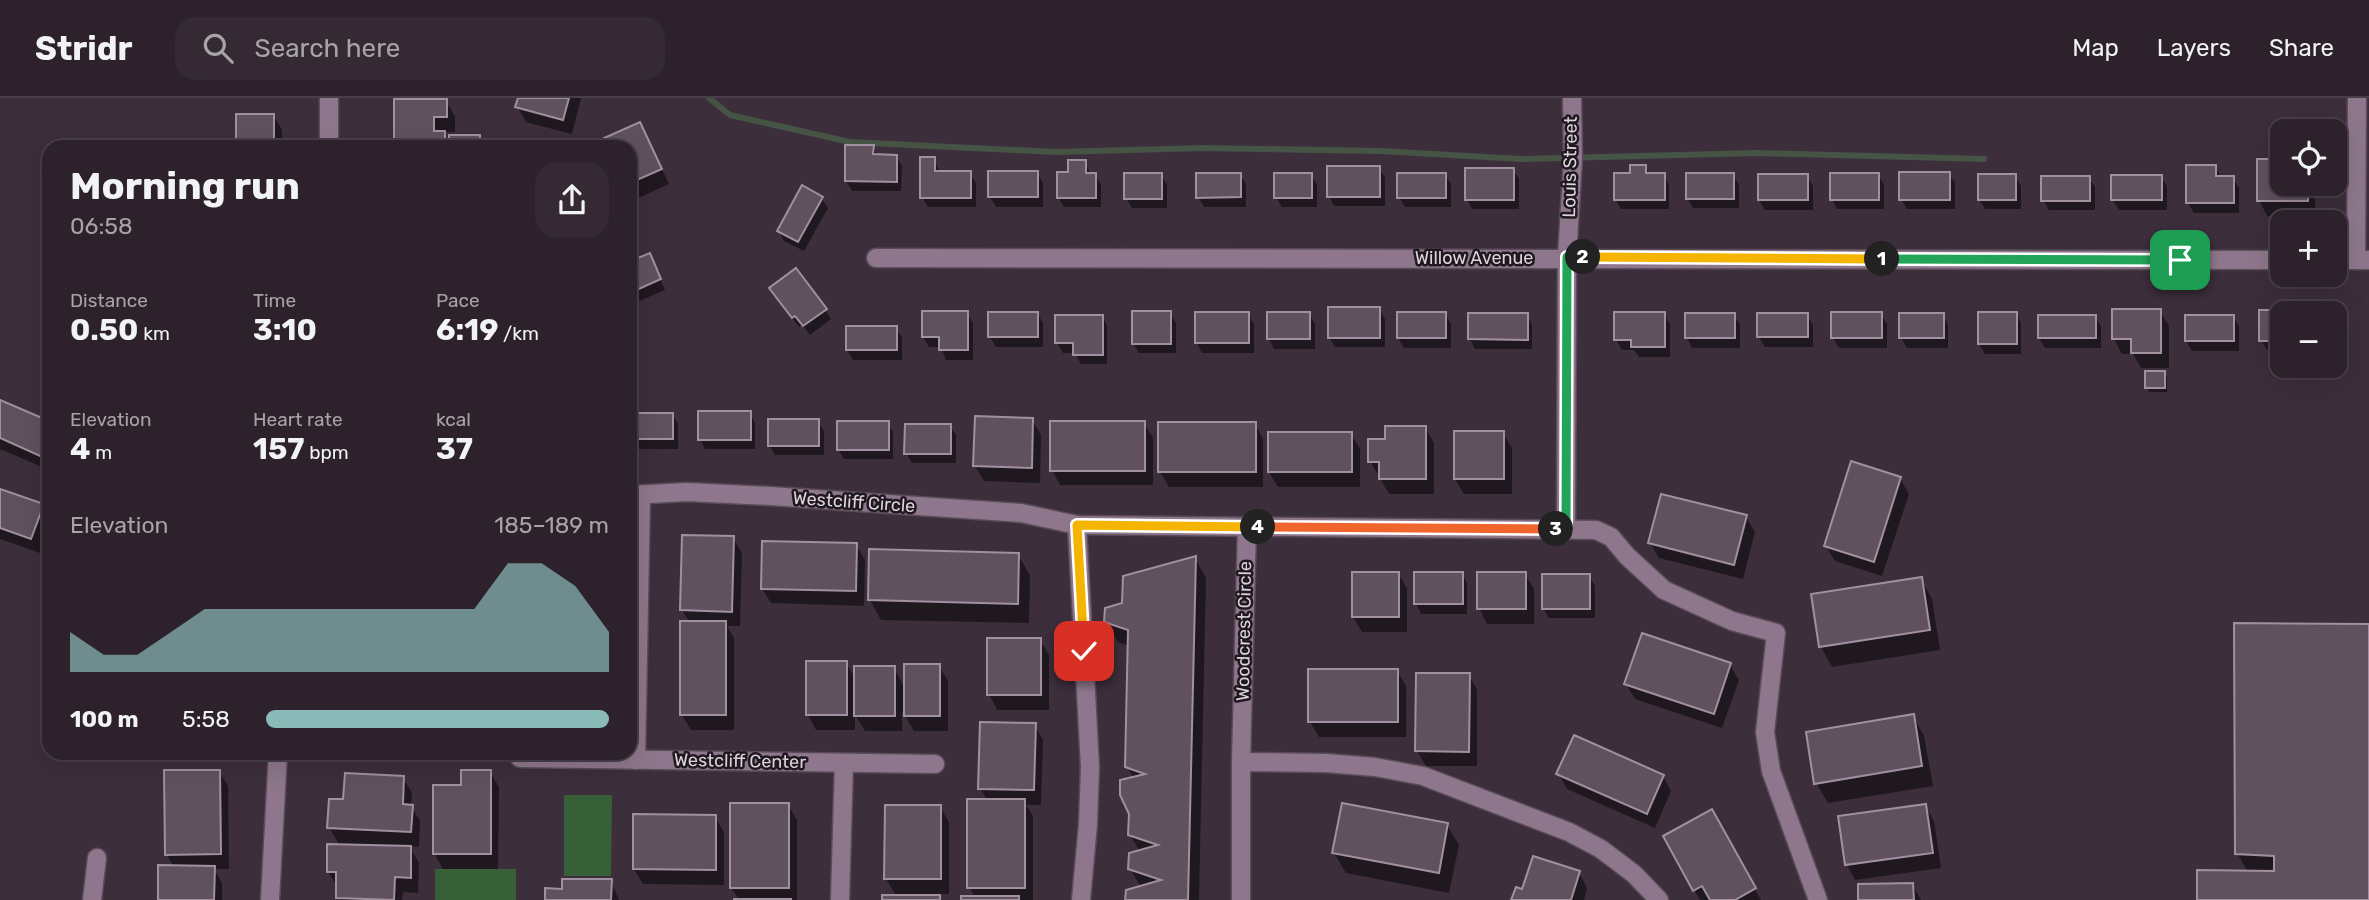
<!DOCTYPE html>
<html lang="en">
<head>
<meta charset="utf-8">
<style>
	body { margin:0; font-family:Rubik,sans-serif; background:#352a34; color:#f1f3f6; height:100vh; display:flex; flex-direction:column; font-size:26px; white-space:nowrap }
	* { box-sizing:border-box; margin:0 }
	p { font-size:23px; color:#a7a4a9 }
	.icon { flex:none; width:38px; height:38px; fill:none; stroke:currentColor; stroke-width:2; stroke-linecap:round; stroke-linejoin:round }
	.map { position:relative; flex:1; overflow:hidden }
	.drawer { position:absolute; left:42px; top:42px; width:595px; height:620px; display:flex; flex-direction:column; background:#2d222c; border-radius:21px; box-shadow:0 7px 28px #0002,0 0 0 2px #483f48 }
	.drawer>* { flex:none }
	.controls { position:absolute; left:2270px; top:21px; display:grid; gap:14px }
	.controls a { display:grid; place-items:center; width:77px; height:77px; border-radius:14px; background:#2d222c; box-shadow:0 7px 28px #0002,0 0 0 2px #483f48; font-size:35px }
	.pin { position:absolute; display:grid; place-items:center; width:60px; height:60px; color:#fff; margin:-30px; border-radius:14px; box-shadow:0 4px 10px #0006 }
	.km { position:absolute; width:35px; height:35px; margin:-18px; border-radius:50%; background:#222; color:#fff; font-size:19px; line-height:35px; text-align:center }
	.round { display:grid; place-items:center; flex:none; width:74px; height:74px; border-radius:21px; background:#352a34 }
	.head { display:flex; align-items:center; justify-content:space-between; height:119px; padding:0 28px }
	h1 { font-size:38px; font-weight:700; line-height:52px }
	.figures { display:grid; grid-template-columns:repeat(3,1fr); gap:10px; height:119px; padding:7px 28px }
	.figures div { display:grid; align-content:center }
	.figures b { font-size:30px; font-weight:700 }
	.figures small { font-size:19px; font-weight:400 }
	.figures p { font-size:19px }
	.chart { height:196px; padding:14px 28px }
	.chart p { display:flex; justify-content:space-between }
	.chart svg { width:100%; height:126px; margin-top:7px; fill:#8bbbb9; opacity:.7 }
	ul { padding:0 28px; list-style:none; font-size:23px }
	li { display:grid; grid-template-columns:112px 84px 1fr; align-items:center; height:52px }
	li i { height:18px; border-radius:9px; background:#8bbbb9 }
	header { display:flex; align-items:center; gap:42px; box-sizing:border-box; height:98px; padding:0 35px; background:#2d222c; border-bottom:2px solid #483f48 }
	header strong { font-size:33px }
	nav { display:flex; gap:38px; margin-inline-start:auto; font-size:24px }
	.search { width:490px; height:63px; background:#352a34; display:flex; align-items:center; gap:18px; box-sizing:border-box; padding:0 24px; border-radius:21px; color:#a7a4a9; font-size:26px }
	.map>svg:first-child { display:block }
	.green { fill:#386038 }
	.shadow { fill:#0007 }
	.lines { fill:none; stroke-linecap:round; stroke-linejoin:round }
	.stream { stroke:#455444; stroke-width:6 }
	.building { fill:#60515f; stroke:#a190a0; stroke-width:2 }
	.minor-casing { stroke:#594c58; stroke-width:21 }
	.minor { stroke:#8e778c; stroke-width:18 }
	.split-1-casing { stroke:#fff; stroke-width:14 }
	.split-2-casing { stroke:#fff; stroke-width:14 }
	.split-3-casing { stroke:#fff; stroke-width:14 }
	.split-4-casing { stroke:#fff; stroke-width:14 }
	.split-5-casing { stroke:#fff; stroke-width:14 }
	.split-1 { stroke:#22a559; stroke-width:9 }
	.split-2 { stroke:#f5b400; stroke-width:9 }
	.split-3 { stroke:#22a559; stroke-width:9 }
	.split-4 { stroke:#f0652b; stroke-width:9 }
	.split-5 { stroke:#f5b400; stroke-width:9 }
	.labels { text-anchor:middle; stroke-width:5; stroke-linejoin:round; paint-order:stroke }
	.street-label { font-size:18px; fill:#dcd3db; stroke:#1f181e }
</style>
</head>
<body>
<header>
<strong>Stridr</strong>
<div class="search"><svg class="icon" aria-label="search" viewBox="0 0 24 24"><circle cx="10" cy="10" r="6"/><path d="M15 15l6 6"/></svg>Search here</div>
<nav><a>Map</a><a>Layers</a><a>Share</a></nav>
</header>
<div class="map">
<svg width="2369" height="802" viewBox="0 0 2369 802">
	<rect width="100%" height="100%" fill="#3c2e3b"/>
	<g class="green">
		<path d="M564,697H612L611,778H564Z"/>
		<rect x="435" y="771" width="81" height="31"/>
	</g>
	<g class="shadow">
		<path d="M519,0H581L572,36L526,24L517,8Z"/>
		<path d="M446,3L455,18V34H443L451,48L479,39L485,49H396Z"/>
		<path d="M273,17L282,32V49H238Z"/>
		<path d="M640,26L669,86L630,104V49H610Z"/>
		<path d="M873,49L878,58H896L902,68L901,93H852L846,83Z"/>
		<path d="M934,61L940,75H970L976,85V109H928L922,99Z"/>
		<path d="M2282,63V86H2311L2315,93V118H2267L2259,102Z"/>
		<path d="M1085,64L1091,77H1095L1101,86V109H1064L1058,99L1070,76Z"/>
		<path d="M1645,68L1650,77H1664L1669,87V111H1621L1615,101L1632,77Z"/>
		<path d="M2215,69L2221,79L2233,80L2239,90V115H2194L2188,105Z"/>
		<path d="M1379,70L1385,79V108H1334L1329,98Z"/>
		<path d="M1513,71L1519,81V111H1472L1467,101Z"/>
		<path d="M1037,75L1043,85V109H996L990,99Z"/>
		<path d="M1949,76L1955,85V111H1907L1901,101Z"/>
		<path d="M1161,77L1167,87V110H1132L1126,100Z"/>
		<path d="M1240,77L1246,86V109H1204L1198,99Z"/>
		<path d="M1311,77L1317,87V109H1282L1276,99Z"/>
		<path d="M1445,77L1451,86V109H1405L1399,99Z"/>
		<path d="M1733,77L1739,87V110H1693L1687,100Z"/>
		<path d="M1878,77L1884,87V111H1837L1832,101Z"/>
		<path d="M1807,78L1813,88V112H1765L1759,102Z"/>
		<path d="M2015,78L2021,88V111H1985L1979,101Z"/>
		<path d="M2161,79L2167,88V112H2119L2113,102Z"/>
		<path d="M2089,80L2095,89V112H2049L2043,102Z"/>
		<path d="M822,101L828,110L804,153L784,143L779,133Z"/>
		<path d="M630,150L638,162L654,167L665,192L630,207Z"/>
		<path d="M777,200L825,212L831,221L810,237L802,226L799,229Z"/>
		<path d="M1379,211L1385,221V249H1335L1329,239Z"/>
		<path d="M2160,213L2169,228V270H2141L2133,256H2122L2114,241Z"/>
		<path d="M2261,214L2304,215H2282V252H2267L2261,242Z"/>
		<path d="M967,215L973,225V262H946L941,249H929L923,239Z"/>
		<path d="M1037,215L1043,225V249H996L990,239Z"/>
		<path d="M1170,215L1176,225V255H1139L1133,245Z"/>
		<path d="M2016,215L2021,225V256H1985L1979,246Z"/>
		<path d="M1248,216L1254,226V255H1202L1197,245Z"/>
		<path d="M1309,216L1315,226V251H1274L1269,241Z"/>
		<path d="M1445,216L1451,226V250H1404L1398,240Z"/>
		<path d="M1664,216L1670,226V259H1639L1634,252H1622L1616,242Z"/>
		<path d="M1881,216L1887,226V250H1839L1833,240Z"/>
		<path d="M1527,217L1532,227V251H1475L1470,241Z"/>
		<path d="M1734,217L1740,227V250H1692L1687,240Z"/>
		<path d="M1807,217L1813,227V249H1765L1759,239Z"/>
		<path d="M1943,217L1948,227V250H1907L1901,240Z"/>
		<path d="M1102,218L1107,228V266H1081L1075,255H1063L1057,245Z"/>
		<path d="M2095,218L2101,228V250H2045L2039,240Z"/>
		<path d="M2233,218L2239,228V253H2192L2186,243Z"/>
		<path d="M896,230L902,240V262H853L847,252Z"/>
		<path d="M2164,274L2167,279V294H2149L2147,289Z"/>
		<path d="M0,304L49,325V372L0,351Z"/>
		<path d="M750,315L755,325V351H705L700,341Z"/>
		<path d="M630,316H672L678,326V351H630Z"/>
		<path d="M1032,322L1041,337L1040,385L984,383L975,368Z"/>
		<path d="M818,323L824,333V357H775L769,347Z"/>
		<path d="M887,325L893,334V361H844L838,351Z"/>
		<path d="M1144,325L1153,340V387H1060L1052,372Z"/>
		<path d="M1255,326L1263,341V389H1169L1160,374Z"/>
		<path d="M950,328L956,337V365H912L906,355Z"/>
		<path d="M1425,329L1434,345V396H1389L1370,363L1387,343Z"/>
		<path d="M1503,335L1512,350V396H1464L1455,381Z"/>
		<path d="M1351,336L1360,351V389H1278L1269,374Z"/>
		<path d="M1900,380L1909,396L1882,478L1835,463L1826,448Z"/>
		<path d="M0,393L43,408L49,419V429L40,455L0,441Z"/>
		<path d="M1746,419L1755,434L1743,481L1659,460L1650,445Z"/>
		<path d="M733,440L742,455L740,528H727L734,540V632H691L682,617L690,525L682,512Z"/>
		<path d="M856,447L865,462L864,508L771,505L762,490Z"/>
		<path d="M1018,457L1030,477L1029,525L881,522L870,502Z"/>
		<path d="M1195,460L1206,480L1199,802H1127V793L1141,789L1130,771L1140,754L1130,737L1134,680L1127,669L1130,548L1118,544L1106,523L1124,506Z"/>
		<path d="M1398,475L1407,490V534H1362L1353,519Z"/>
		<path d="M1462,475L1467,485V516H1421L1416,506Z"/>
		<path d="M1525,476L1534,491V526H1487L1479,510Z"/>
		<path d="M1589,478L1595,488V520H1549L1543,510Z"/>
		<path d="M1921,481L1932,501L1940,552L1832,569L1821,549Z"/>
		<path d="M2369,528V802H2199L2198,774H2248L2237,755Z"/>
		<path d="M1040,542L1049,557V612H997L989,596Z"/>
		<path d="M846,565L856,581L894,570L905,591L939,568L948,583V633H914L902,613V633H865L855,617V632H816L808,617Z"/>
		<path d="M1730,567L1739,582L1722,630L1635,601L1626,586Z"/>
		<path d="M1397,573L1406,588V639H1319L1310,624Z"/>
		<path d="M1469,577L1477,592V668H1426L1417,653Z"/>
		<path d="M1913,618L1924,638L1933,688L1828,705L1816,685Z"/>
		<path d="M1035,627L1043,642L1041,707H1026L1033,718V802H963V799H975L969,789L987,702L980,690Z"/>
		<path d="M219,673L228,688L229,771H214L222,785V802H160V769H174L166,756Z"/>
		<path d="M490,674L499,689L498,771H443L434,755L462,689Z"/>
		<path d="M1558,675L1663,678L1671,693L1655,730L1567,691Z"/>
		<path d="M403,680L412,695L411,708L420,723L419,749L409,748L419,765L418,795L403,794L402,802H339L338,790L328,774L340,748L329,729Z"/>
		<path d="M788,707L797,722V802H739L731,789Z"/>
		<path d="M1925,708L1934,723L1941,770L1855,782L1847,767L1840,720Z"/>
		<path d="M940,709L949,724V796H937L941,802H884V799H897L886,781Z"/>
		<path d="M1712,714L1761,802H1700L1665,739Z"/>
		<path d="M715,719L724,734V787L643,786L634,771Z"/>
		<path d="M1447,727L1459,747L1449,795L1346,775L1334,755Z"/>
		<path d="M1579,775L1587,790L1584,802H1513L1517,791L1523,793Z"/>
		<path d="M611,783L619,802H546L547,792H564Z"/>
		<path d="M1912,786L1921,802H1860V788Z"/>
	</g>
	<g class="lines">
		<path class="stream" d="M709,0L730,17L850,44L1056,54L1204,50L1380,53L1521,61L1756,55L1984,61"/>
	</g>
	<g class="building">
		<path d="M518,0H569L563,22L515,9Z"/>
		<path d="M394,1H447V19H434V33H445V49H394Z"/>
		<rect x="236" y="16" width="38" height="33"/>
		<path d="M640,24L662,71L630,85V49H608L604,40Z"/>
		<rect x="449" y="37" width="31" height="12"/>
		<path d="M845,47H874L873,56L897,57V84L845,83Z"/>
		<path d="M920,59H935V73H971V100H920Z"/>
		<path d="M2257,61H2282V86H2308V103H2257Z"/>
		<path d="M1068,62H1086V75H1096V100H1057V74H1068Z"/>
		<path d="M1630,67H1646V75H1665V102H1614V75H1630Z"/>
		<path d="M2186,67H2216V78H2234V105H2186Z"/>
		<rect x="1327" y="68" width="53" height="31"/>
		<rect x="1465" y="70" width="49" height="32"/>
		<rect x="988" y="73" width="50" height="26"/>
		<rect x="1899" y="74" width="51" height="28"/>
		<rect x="1124" y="75" width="38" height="26"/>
		<path d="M1196,75H1241V99L1196,100Z"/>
		<rect x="1274" y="75" width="38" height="25"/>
		<rect x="1397" y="75" width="49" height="25"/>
		<rect x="1686" y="75" width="48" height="26"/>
		<rect x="1830" y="75" width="49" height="27"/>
		<rect x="1758" y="76" width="50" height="26"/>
		<rect x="1978" y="76" width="38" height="26"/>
		<rect x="2111" y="77" width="51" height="25"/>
		<rect x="2041" y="78" width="49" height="25"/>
		<path d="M802,87L823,99L798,144L777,133Z"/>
		<path d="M632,147L638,160L650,155L661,181L630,195V148Z"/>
		<path d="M796,170L827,211L803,228L795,218L792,220L769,190Z"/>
		<rect x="1328" y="209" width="52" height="31"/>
		<path d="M2112,211H2161V255H2131V241H2112Z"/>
		<path d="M2259,212H2304V215H2282V243H2259Z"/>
		<path d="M922,213H968V252H939V239H922Z"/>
		<rect x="1132" y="213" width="39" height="33"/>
		<rect x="988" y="214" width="50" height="25"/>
		<rect x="1195" y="214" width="54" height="31"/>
		<rect x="1267" y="214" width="43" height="27"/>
		<rect x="1397" y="214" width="49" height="26"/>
		<path d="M1614,214H1665V249H1631V242H1614Z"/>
		<rect x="1831" y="214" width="51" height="26"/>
		<rect x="1978" y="214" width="39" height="32"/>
		<path d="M1468,215H1528V242L1468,241Z"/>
		<rect x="1685" y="215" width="50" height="25"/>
		<rect x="1757" y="215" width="51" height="24"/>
		<rect x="1899" y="215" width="45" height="25"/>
		<path d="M1055,217H1103V257H1073V245H1055Z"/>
		<rect x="2038" y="217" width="58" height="23"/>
		<rect x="2185" y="217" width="49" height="26"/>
		<rect x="846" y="228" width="51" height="24"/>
		<rect x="2145" y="273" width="20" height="17"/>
		<path d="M0,302L49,323V362L0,340Z"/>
		<rect x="698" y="313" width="53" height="29"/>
		<rect x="630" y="315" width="43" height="26"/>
		<path d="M975,318L1033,320L1032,370L973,368Z"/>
		<rect x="768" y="321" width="51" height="27"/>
		<rect x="837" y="323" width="52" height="29"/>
		<rect x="1050" y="323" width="95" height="50"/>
		<rect x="1158" y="324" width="98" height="50"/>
		<path d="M905,326H951V356H904Z"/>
		<path d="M1385,328H1426V381H1379V364H1368V341H1385Z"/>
		<rect x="1454" y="333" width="50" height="48"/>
		<rect x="1268" y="334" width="84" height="40"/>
		<path d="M1851,363L1901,379L1874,464L1824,448Z"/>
		<path d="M0,391L44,406L31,441L0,430Z"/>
		<path d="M1661,396L1747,417L1734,467L1648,445Z"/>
		<path d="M682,437L734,438L732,514L680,512Z"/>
		<path d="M762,443L857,445L856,493L761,491Z"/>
		<path d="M869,451L1019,455L1018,506L868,502Z"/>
		<path d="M1196,458L1188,802H1125L1126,792L1161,782L1128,771L1129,755L1158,747L1128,737L1129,716L1120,697V682L1145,676L1125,669L1128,532L1104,524L1105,510L1122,505L1123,478Z"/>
		<rect x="1352" y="474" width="47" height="45"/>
		<rect x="1414" y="474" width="49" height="32"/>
		<rect x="1477" y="474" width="49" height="37"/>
		<rect x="1542" y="476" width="48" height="35"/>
		<path d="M1922,479L1930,532L1819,549L1811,496Z"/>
		<rect x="680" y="523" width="46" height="94"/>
		<path d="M2234,525L2369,526V802H2197V772L2274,773V758L2235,756Z"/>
		<path d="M1642,535L1731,565L1714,616L1624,586Z"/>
		<rect x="987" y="540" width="54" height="57"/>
		<rect x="806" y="563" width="41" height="54"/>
		<rect x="904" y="566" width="36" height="52"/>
		<rect x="854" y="568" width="41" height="50"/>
		<rect x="1308" y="571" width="90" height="53"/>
		<path d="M1416,575H1470L1469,654L1415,653Z"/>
		<path d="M1914,616L1922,668L1814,686L1806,634Z"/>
		<path d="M980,624L1036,625L1034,692L978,691Z"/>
		<path d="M1574,637L1664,677L1647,716L1556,676Z"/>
		<path d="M164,672H220L221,756L165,757Z"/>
		<path d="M461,672H491V756H433V687H461Z"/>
		<path d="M345,675L404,678L403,706L413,707L411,734L327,730L329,701H343Z"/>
		<rect x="967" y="701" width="58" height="89"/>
		<rect x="730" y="705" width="59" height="85"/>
		<path d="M1342,705L1448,725L1439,775L1332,755Z"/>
		<path d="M1926,706L1933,755L1845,767L1838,718Z"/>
		<path d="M885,707H941V781H884Z"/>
		<path d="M1712,711L1756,790L1735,802H1710L1702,788L1693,793L1663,738Z"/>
		<path d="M633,716L716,717V772L633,771Z"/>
		<path d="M327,746L411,748V780L395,779L394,802L336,800V774H327Z"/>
		<path d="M1533,758L1580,773L1571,802H1511L1516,789L1522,791Z"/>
		<path d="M158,767L215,768L214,802H158Z"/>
		<path d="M562,781H612L611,802H545V790L562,791Z"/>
		<path d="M1913,785L1914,802H1858V786Z"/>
		<rect x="882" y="797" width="58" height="5"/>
		<rect x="961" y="798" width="58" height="4"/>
		<rect x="734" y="801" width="57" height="1"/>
	</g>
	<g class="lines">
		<defs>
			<g id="minor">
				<path d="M329,0V49"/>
				<path d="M876,160L2282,162"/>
				<path d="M2334,162H2369"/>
				<path d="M2356,162L2357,0"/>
				<path d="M630,397L687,394L770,398L1021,415L1077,427L1596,432L1611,439L1627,458L1664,492L1732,523L1776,535L1765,634L1771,673L1818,802"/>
				<path d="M1077,427L1090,669L1088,726L1081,802"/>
				<path d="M1566,432L1567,159L1573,60L1572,0"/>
				<path d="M520,660L935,666"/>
				<path d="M636,662L641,397"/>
				<path d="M1241,664L1326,665L1375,669L1423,678L1569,734L1601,751L1634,776L1659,802"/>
				<path d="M92,802L97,760"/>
				<path d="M270,802L278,654"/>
				<path d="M840,802L844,665"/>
				<path d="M1241,802V664L1247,429"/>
			</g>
		</defs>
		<use href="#minor" class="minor-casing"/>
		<use href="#minor" class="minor"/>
	</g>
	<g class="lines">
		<defs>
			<path id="split-1" d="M1882,161L2180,162"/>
			<path id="split-2" d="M1583,159L1882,161"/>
			<path id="split-3" d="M1556,431L1566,432L1567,159H1583"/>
			<path id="split-4" d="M1258,429L1556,431"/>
			<path id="split-5" d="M1084,553L1077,427L1258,429"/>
		</defs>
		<use href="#split-1" class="split-1-casing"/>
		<use href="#split-2" class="split-2-casing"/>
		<use href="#split-3" class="split-3-casing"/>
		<use href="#split-4" class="split-4-casing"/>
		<use href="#split-5" class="split-5-casing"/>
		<use href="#split-1" class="split-1"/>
		<use href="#split-2" class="split-2"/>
		<use href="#split-3" class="split-3"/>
		<use href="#split-4" class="split-4"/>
		<use href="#split-5" class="split-5"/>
	</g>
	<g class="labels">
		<g class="street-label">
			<text transform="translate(1570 69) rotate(-89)" y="6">Louis Street</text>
			<text x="1474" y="166">Willow Avenue</text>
			<text transform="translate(854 404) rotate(4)" y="6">Westcliff Circle</text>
			<text transform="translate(1244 533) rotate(-89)" y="6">Woodcrest Circle</text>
			<text transform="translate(740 663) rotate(1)" y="6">Westcliff Center</text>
		</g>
	</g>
</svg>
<div class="controls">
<a><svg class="icon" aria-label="locate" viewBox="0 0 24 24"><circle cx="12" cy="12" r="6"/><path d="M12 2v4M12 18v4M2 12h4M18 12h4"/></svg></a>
<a>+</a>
<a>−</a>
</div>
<div class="pin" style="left:2180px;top:162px;background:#1e9e55"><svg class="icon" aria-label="arrive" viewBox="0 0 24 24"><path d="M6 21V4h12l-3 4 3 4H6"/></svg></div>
<div class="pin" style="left:1084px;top:553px;background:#d93025"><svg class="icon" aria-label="check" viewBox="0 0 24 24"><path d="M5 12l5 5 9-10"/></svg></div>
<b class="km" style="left:1882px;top:161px">1</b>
<b class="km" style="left:1583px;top:159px">2</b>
<b class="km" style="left:1556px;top:431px">3</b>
<b class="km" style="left:1258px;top:429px">4</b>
<section class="drawer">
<div class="head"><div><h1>Morning run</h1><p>06:58</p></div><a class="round"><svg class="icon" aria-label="share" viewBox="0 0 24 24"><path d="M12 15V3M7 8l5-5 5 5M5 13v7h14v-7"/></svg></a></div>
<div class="figures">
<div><p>Distance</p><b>0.50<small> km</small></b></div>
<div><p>Time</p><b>3:10</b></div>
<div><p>Pace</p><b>6:19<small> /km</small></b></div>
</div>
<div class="figures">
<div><p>Elevation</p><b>4<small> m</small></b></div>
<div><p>Heart rate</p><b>157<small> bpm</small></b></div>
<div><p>kcal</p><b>37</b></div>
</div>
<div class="chart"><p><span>Elevation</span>185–189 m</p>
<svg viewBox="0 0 160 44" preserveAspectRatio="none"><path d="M0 44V30L10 38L20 38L30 30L40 22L50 22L60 22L70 22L80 22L90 22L100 22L110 22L120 22L130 6L140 6L150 14L160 30V44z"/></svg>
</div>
<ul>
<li><b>100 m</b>5:58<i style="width:100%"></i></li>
</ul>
</section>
</div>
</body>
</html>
